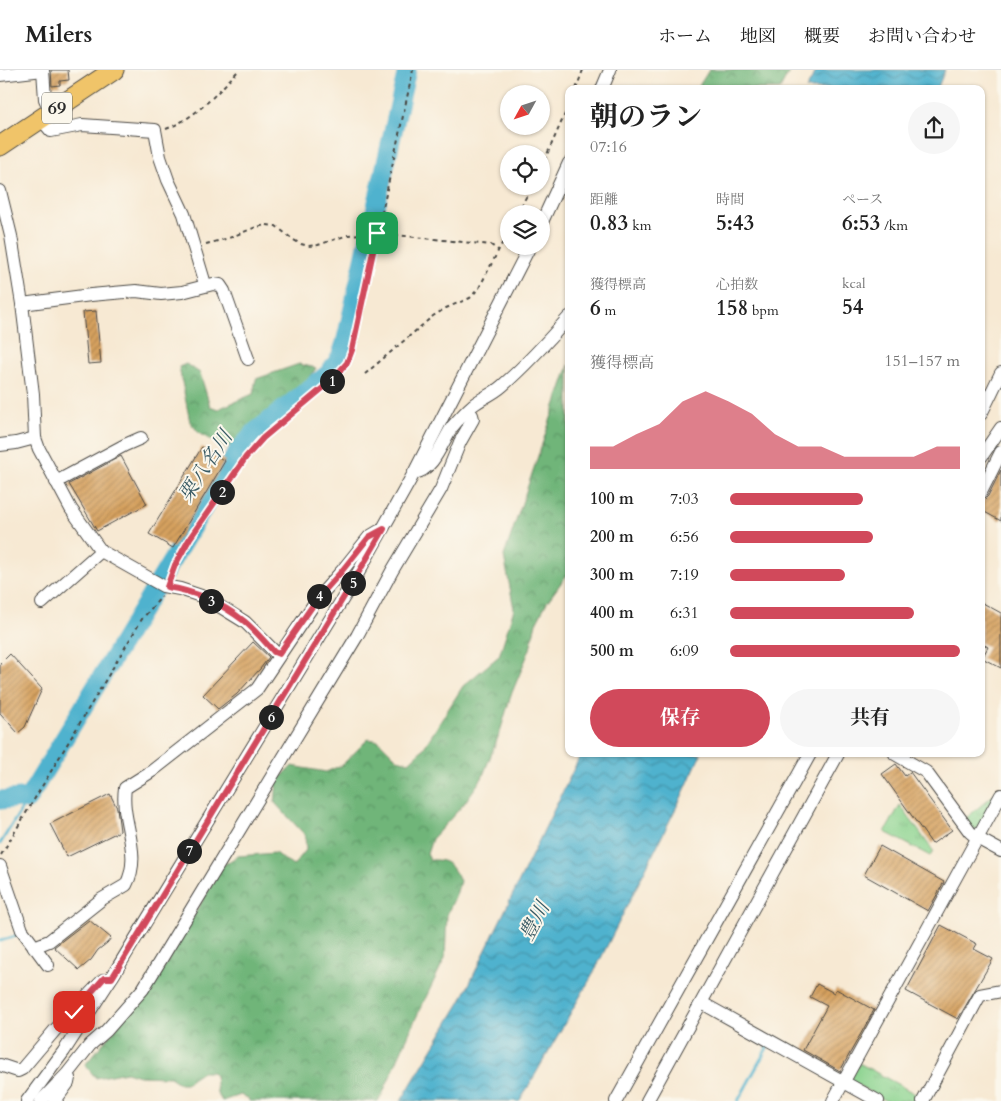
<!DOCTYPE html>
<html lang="ja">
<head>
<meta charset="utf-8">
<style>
	body { margin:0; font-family:Cardo,"Noto Serif JP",serif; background:#f6f6f6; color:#222; height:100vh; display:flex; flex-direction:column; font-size:19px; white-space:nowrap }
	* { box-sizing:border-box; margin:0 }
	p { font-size:16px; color:#767676 }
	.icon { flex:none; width:28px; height:28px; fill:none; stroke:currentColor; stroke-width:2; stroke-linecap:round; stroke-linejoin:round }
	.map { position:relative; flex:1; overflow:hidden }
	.sheet { position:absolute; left:565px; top:15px; width:420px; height:672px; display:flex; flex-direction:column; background:#fff; border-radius:10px; box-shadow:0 1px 4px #0004 }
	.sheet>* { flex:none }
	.needle { width:32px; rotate:230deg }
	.fabs { position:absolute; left:500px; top:15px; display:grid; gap:10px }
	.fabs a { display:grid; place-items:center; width:50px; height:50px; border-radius:50%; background:#fff; box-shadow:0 1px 4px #0004; font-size:25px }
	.pin { position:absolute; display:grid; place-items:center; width:42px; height:42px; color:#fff; margin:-21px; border-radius:10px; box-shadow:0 2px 8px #0006 }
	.km { position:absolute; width:25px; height:25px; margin:-12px; border-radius:50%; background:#222; color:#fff; font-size:14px; line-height:25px; text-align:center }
	.round { display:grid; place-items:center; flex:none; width:52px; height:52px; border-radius:26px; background:#f6f6f6 }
	.overview { display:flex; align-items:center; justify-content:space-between; height:85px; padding:0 25px }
	h1 { font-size:28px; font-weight:700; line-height:38px }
	.metrics { display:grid; grid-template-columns:repeat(3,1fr); gap:8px; height:85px; padding:5px 25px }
	.metrics div { display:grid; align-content:center }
	.metrics b { font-size:21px; font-weight:700 }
	.metrics small { font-size:14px; font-weight:400 }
	.metrics p { font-size:14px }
	.chart { height:140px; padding:10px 25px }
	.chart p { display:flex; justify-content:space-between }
	.chart svg { width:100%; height:90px; margin-top:5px; fill:#d1495b; opacity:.7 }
	.action { display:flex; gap:10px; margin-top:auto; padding:10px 25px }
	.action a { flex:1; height:58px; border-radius:30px; background:#d1495b; color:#fff; font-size:20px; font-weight:700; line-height:58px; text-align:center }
	.action a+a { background:#f6f6f6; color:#222 }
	ul { padding:0 25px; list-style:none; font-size:16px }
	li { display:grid; grid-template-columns:80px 60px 1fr; align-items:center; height:38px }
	li i { height:12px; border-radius:6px; background:#d1495b }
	header { display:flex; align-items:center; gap:30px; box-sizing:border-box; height:70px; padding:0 25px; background:#fff; border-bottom:1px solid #e0e0e0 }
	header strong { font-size:24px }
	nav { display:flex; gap:28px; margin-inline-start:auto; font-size:18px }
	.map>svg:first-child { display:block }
	.grass { fill:url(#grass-tufts); stroke:#5a7f5c }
	.forest { fill:url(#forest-crowns); stroke:#4d7052 }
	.water { fill:url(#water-waves); stroke:#3d6e7c }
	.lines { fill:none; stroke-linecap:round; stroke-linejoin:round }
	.stream { stroke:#4fb2ce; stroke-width:3 }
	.river { stroke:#4fb2ce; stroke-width:19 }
	.building { fill:url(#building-hatch) }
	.minor-casing { stroke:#4a4844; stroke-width:14 }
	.primary-casing { stroke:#4a4844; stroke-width:21 }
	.path { stroke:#4a4844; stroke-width:2; stroke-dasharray:4 4; stroke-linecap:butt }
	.minor { stroke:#fff; stroke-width:12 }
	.primary { stroke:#f0c469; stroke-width:19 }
	.route-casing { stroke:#fff; stroke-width:10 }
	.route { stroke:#d1495b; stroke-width:6 }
	.labels { text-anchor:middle; stroke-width:4; stroke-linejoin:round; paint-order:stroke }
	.shield { fill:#fbf7ec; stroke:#696865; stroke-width:1 }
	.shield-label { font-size:18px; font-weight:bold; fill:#2b2b2b }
	.water-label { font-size:20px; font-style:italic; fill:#385a64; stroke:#fbf7ec }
</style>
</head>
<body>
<header>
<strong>Milers</strong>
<nav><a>ホーム</a><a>地図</a><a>概要</a><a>お問い合わせ</a></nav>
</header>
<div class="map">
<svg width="1001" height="1031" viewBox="0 0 1001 1031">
	<defs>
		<pattern id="grass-tufts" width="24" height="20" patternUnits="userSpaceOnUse" patternTransform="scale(1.25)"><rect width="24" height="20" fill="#8ad38e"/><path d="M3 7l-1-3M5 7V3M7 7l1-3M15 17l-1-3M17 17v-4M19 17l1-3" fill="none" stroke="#77b57b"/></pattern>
		<pattern id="forest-crowns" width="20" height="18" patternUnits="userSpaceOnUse" patternTransform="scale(1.25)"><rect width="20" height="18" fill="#6fb579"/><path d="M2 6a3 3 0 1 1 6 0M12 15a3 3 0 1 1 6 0" fill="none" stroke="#5b9363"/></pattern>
		<pattern id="water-waves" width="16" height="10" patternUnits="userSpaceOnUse" patternTransform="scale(1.25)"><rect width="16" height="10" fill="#4fb2ce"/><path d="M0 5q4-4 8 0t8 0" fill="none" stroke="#4291a7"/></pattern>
		<pattern id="building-hatch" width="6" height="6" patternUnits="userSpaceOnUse" patternTransform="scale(1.25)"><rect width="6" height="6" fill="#d6a15e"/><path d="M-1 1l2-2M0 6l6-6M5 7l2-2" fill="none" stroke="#ae834e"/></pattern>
	</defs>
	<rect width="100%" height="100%" fill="#fbf7ec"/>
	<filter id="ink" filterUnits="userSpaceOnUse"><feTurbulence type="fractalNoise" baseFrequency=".02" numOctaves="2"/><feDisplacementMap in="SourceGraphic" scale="10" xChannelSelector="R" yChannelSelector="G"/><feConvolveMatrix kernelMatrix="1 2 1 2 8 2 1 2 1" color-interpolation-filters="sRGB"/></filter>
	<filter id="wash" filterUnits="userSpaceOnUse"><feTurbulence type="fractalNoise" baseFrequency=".0096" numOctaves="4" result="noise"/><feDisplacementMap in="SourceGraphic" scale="20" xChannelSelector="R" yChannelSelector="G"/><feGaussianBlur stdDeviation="1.12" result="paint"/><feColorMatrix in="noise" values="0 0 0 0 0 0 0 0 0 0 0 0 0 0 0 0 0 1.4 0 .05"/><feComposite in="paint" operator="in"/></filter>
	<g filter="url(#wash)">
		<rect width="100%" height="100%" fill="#f7e9d3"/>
		<g class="grass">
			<path d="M998,721L976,762L965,749Z"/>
			<path d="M900,735L934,782L930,786L885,762Z"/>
			<path d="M859,993L921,1027L919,1031H886L850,1011Z"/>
		</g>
		<g class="forest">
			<path d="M709,0H790L780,19H697Z"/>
			<path d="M186,294L200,303L210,336L218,339L253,324L256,309L299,294L316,298L307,312L247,360L234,375L224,377L200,364L190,352L179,297Z"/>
			<path d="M569,295V502L547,532L536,553L530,579L511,625L500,662L482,708L463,735L432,769L427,784L430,790C449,789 452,796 460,811L456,825L447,844L445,888L415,950L382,1025L378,1031H249L248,1028L240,1025L222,1031L217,1023L215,1006L211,1002H202L186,1013H179L170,1007L139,1006L126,1002L96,1008L85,995L159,906L223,795L238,786L275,783L293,796L306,780L305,765L275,733L277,711L292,696L326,702L342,695L368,669L379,671L397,689L409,692L423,679L463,616L499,586L514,539L504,486Z"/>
		</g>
		<g class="water">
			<path d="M817,0H945L937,19H806Z"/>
			<path d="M581,684H701L681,728L593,904L520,1031H401L461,931Z"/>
		</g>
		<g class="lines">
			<g class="stream">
				<path d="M0,774L27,730"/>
				<path d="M0,871L16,866L17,861"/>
				<path d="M738,1031L768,976"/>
			</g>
			<path class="river" d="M0,730L21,728L27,730L238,381L255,362L328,304L340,288L345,273L407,0"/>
		</g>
		<g id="blocks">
			<g class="building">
				<path d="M51,0H68L69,10L60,11V15L52,16Z"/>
				<path d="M96,241L101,293L88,294L83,242Z"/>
				<path d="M202,377L225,391L173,478L149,464Z"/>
				<path d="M121,386L147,434L97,461L69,414Z"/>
				<path d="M1001,400V451L981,440V433L988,426Z"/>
				<path d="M981,532L1001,543V598L982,588L988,577L981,573Z"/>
				<path d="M253,572L269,587L260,599L237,624L218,639L203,625Z"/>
				<path d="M10,584L42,619L25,657L18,663L0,643V594Z"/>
				<path d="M896,694L905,706L910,702L952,760L932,774L882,704Z"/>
				<path d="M110,724L117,738L120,761L67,787L50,754Z"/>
				<path d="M880,776L944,812L928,841L864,805Z"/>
				<path d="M89,850L111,868L107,873L98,880L91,890L79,900L54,877Z"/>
				<path d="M941,855L977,874L974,879L993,889L958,949L906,921Z"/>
				<path d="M817,914L834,923L836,919L874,940L840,1001L803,980L827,936L810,927Z"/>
			</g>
		</g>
	</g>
	<g filter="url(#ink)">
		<use href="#blocks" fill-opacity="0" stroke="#4a4844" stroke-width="1"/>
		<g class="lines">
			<defs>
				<g id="minor">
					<path d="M43,0L45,29L51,42"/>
					<path d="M0,5L43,0"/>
					<path d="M602,19L610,0"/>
					<path d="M41,49L51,61L82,55L155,60L160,87L168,110L184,144L205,214"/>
					<path d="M0,121L11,166L22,234L33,324L35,368L39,379L71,439L101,481L163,516L180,519L201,526L219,536L245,552L275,582L279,584"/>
					<path d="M541,154L569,93"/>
					<path d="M22,234L91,225L136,221L161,224L182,222L213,214L220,215L224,221L248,289"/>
					<path d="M981,344L1001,303"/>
					<path d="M0,375L16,373L35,368"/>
					<path d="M981,387L1001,358"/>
					<path d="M414,403C434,400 442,372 452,357C458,350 466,341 473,335C482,328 493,324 502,316C526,295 548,271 569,247"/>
					<path d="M56,412L125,375L141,368"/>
					<path d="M981,422L1001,382"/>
					<path d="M42,533L101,481"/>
					<path d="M895,684L926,702L970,762L977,768L1001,781"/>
					<path d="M0,796L22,860L48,895"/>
					<path d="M34,877L49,871L102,829L126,815C143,783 120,751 125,718L152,701L257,619L318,528L341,502L369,467L379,461"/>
					<path d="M702,933L878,1031"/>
					<path d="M0,995L18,1001L22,999L55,960L103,910"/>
					<path d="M27,1031L64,981L112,907L353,512L414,403L530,176"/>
					<path d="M41,1031L67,1004L90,975L106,961L143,919L357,566L392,501L441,419L460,372L473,349L472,345L469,343L465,344"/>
					<path d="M55,1031L68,1013L69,1008"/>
					<path d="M616,1031L810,684"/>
					<path d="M647,1031L838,684"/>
					<path d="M833,1031L1001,725"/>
					<path d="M923,1031L980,925L1001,921"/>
				</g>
				<path id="primary" d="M0,76L114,0"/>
			</defs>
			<use href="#minor" class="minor-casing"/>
			<use href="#primary" class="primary-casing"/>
			<g class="path">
				<path d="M576,19L583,0"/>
				<path d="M166,59C197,47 216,24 239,0"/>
				<path d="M541,98L569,35"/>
				<path d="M517,144L532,116"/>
				<path d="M206,174L229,168L256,157L266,155L276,156L292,169L301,174L308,176L318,175L348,165L377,163L491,175L498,180"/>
				<path d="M365,304L433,246L446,238L470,228L479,218L509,160"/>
				<path d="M172,506C181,475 204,448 222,422C235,403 247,383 264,368C294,341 335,319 352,280L413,0"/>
				<path d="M1,785L142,549L162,526"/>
			</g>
			<use href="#minor" class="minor"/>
			<use href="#primary" class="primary"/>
		</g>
	</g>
	<g class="lines" filter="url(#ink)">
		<defs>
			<path id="route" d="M74,942L104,908H112L353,512L384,459L369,467L341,502L318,528L279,584L274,582C265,572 255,560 244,551C222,534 195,521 167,517L175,495L190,468L246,387L263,368L330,312L347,293L352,280L377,163"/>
		</defs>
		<use href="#route" class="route-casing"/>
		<use href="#route" class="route"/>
	</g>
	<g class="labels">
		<rect class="shield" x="42" y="22.5" width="30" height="31" rx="4"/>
		<g class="shield-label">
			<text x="57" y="44">69</text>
		</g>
		<g class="water-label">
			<text transform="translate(205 396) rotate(-57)" y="7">栗八名川</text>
			<text transform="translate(534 851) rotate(-62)" y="7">豊川</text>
		</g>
	</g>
</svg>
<div class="fabs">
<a><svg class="needle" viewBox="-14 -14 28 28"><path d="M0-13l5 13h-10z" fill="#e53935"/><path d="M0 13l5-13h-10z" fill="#767676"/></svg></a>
<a><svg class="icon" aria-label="locate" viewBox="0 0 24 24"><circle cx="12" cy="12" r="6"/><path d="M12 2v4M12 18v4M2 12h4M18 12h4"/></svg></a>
<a><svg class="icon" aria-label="layers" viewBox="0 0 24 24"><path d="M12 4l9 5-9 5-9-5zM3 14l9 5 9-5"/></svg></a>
</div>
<div class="pin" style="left:377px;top:163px;background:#1e9e55"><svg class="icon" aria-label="arrive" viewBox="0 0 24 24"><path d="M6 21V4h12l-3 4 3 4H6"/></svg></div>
<div class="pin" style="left:74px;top:942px;background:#d93025"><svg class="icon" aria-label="check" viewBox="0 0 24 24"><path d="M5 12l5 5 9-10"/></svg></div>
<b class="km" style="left:332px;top:311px">1</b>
<b class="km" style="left:222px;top:422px">2</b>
<b class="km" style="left:211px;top:531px">3</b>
<b class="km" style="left:319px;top:526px">4</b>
<b class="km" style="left:353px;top:513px">5</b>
<b class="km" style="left:271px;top:647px">6</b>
<b class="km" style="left:189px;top:781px">7</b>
<section class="sheet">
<div class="overview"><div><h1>朝のラン</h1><p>07:16</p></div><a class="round"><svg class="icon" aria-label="share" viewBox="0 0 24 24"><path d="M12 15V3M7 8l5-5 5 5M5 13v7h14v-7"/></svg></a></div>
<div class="metrics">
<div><p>距離</p><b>0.83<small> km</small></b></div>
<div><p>時間</p><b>5:43</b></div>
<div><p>ペース</p><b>6:53<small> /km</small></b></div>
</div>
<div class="metrics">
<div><p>獲得標高</p><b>6<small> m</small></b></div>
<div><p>心拍数</p><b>158<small> bpm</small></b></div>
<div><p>kcal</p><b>54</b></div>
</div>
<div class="chart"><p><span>獲得標高</span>151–157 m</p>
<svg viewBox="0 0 160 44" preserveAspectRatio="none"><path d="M0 44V33L10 33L20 27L30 22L40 11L50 6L60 11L70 17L80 27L90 33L100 33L110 38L120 38L130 38L140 38L150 33L160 33V44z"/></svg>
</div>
<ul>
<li><b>100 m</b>7:03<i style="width:58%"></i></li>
<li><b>200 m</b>6:56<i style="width:62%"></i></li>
<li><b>300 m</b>7:19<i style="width:50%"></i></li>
<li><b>400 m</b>6:31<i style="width:80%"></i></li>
<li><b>500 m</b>6:09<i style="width:100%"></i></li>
</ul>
<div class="action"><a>保存</a><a>共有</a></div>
</section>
</div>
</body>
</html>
